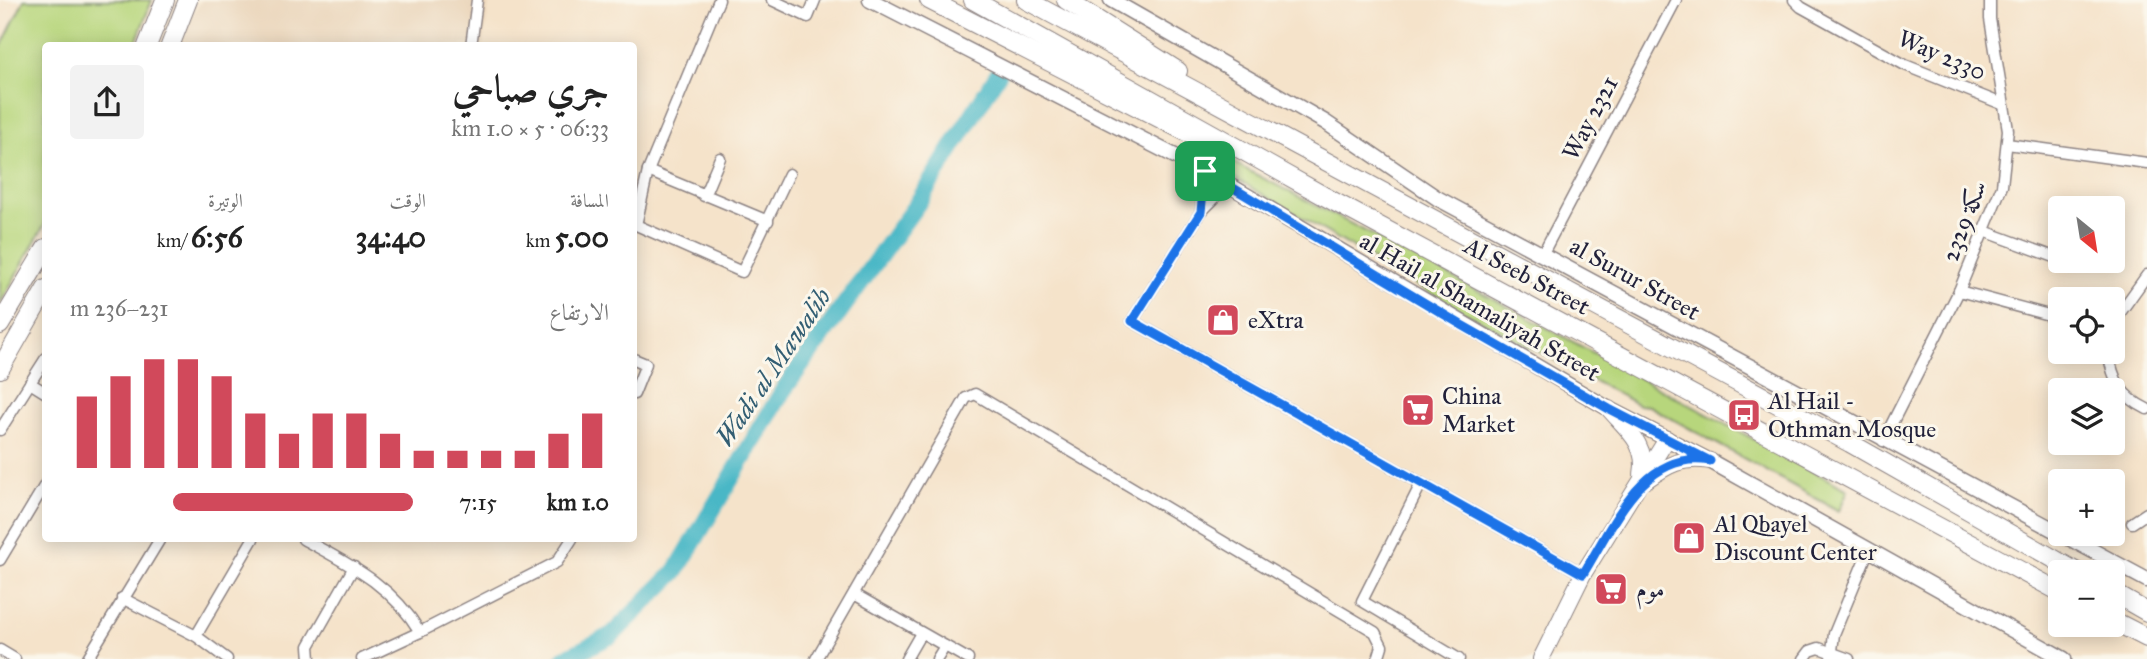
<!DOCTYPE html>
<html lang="ar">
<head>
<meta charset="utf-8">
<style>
	body { margin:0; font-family:"IM FELL Great Primer",Amiri,serif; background:#f2f2f2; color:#222; direction:rtl; height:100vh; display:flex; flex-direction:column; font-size:26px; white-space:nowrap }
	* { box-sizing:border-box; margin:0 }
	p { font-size:23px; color:#767676 }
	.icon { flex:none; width:38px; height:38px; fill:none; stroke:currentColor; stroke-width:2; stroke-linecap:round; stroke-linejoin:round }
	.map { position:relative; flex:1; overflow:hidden; direction:ltr }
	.details { position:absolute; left:42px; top:42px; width:595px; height:500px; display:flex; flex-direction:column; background:#fff; border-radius:7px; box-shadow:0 4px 18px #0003; direction:rtl }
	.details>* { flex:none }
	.needle { width:46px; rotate:150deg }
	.buttons { position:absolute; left:2048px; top:196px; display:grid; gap:14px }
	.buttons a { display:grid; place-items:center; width:77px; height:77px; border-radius:7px; background:#fff; box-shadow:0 4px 18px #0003; font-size:35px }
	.pin { position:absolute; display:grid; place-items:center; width:60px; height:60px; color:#fff; margin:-30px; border-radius:14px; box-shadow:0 4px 10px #0006 }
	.round { display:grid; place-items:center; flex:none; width:74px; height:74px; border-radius:7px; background:#f2f2f2 }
	.summary { display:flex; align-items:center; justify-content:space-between; height:119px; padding:0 28px }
	h1 { font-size:38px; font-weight:700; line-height:52px }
	.stats { display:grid; grid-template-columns:repeat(3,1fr); gap:10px; height:119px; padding:7px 28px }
	.stats div { display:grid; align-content:center }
	.stats b { font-size:30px; font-weight:700 }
	.stats small { font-size:19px; font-weight:400 }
	.stats p { font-size:19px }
	.chart { height:196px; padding:14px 28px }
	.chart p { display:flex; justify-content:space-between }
	.chart svg { width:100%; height:126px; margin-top:7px; stroke:#d1495b; stroke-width:6 }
	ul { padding:0 28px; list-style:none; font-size:23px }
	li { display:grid; grid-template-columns:112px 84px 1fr; align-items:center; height:52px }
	li i { height:18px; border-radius:9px; background:#d1495b }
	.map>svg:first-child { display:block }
	.built { fill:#e9d3b7 }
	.green { fill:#b7d67c; stroke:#6c7c5c; stroke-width:2 }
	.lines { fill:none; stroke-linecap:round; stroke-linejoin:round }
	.river { stroke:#4ab7c6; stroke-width:18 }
	.minor-casing { stroke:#8c8282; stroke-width:13 }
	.tertiary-casing { stroke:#8c8282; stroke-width:17 }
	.secondary-casing { stroke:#8c8282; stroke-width:18 }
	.primary-casing { stroke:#8c8282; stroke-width:20 }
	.trunk-casing { stroke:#8c8282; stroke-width:20 }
	.minor { stroke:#fff; stroke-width:10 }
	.tertiary { stroke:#fff; stroke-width:14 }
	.secondary { stroke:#fff; stroke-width:16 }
	.primary { stroke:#fff; stroke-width:18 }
	.trunk { stroke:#fff; stroke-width:18 }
	.route-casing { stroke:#fff; stroke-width:14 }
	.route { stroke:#1a73e8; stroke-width:9 }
	.labels { text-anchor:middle; stroke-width:6; stroke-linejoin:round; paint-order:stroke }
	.street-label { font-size:24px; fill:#22223b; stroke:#fbf7ec }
	.poi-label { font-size:24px; fill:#22223b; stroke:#fbf7ec; text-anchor:start }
	.water-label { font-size:26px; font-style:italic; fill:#325e73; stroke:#fbf7ec }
</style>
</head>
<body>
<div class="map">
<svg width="2147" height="659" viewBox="0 0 2147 659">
	<rect width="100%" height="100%" fill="#fbf7ec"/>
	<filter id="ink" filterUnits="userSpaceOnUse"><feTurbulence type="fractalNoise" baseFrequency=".0143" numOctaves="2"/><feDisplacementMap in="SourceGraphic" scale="14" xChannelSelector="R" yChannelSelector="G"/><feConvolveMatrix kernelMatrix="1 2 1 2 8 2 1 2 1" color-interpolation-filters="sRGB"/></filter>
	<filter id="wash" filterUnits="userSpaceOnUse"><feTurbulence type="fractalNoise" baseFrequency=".00686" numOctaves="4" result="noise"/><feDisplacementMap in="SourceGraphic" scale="28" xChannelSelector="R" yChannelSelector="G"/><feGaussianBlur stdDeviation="1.57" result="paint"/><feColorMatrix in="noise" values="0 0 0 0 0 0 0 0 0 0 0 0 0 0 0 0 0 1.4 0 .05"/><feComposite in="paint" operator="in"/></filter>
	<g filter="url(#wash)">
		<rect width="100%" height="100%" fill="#f5e3ca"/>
		<path class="built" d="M202,0H489L483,45L181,46L193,13Z"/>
		<g class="green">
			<path d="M24,0H152L135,45L46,46L45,224L0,304V49Z"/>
			<path d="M1205,148L1436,268L1848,490L1839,511L1649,406L1639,405L1441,300L1198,156Z"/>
		</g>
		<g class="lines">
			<path class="river" d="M564,659L612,635L676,571L784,389L917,204L998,74"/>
		</g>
	</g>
	<g filter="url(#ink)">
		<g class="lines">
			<defs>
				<g id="minor">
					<path d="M772,0L808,17L815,0"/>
					<path d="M1794,0L1801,7L1905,65L2002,104"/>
					<path d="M471,46L477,0"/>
					<path d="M2007,144L2147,163"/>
					<path d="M648,171L768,221"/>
					<path d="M1228,185L1201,212L1132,321L1583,574"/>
					<path d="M704,196L720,158"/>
					<path d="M1201,212L1205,171"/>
					<path d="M634,224L742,272L789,174"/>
					<path d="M636,225L648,171L719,0"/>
					<path d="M1984,231L2060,259"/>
					<path d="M1542,255L1676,0"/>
					<path d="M2063,261L2070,263L2077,261"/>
					<path d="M1959,291L2060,318"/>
					<path d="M2112,324L2147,275"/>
					<path d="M2108,352C2113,380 2120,396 2147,409"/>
					<path d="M634,359L646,364L634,394"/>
					<path d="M30,383L46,393"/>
					<path d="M0,430L46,358"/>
					<path d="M1883,441L1959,291L2002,186L2008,130L1990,19V0"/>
					<path d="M1421,484L1362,601L1459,659"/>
					<path d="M2132,523L2147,513"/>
					<path d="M303,539C350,565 391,584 420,632L557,562L572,539"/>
					<path d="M0,560L46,483"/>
					<path d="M854,594L968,659"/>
					<path d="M122,598L196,636L227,659"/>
					<path d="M196,636L253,539"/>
					<path d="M0,650L15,659"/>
					<path d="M87,659L160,539"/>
					<path d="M310,659L309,646L354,567"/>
					<path d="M362,659L420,632"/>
					<path d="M816,659L966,398L975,394L1375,632L1382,646L1378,659"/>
					<path d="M906,659L921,633"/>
					<path d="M937,659L945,646"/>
					<path d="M1804,659L1810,651L1819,648L1849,659"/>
					<path d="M1831,659L1834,634L1869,549"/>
				</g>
				<g id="tertiary">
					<path d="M870,0L1212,175L1609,409L1710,461L2064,659"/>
					<path d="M1111,0L1325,122L1437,198L2147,580"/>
				</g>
				<g id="secondary">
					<path d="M1609,409C1627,430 1648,445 1642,474"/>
					<path d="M1646,480C1668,465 1682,456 1710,461"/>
					<path d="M1541,659L1583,574L1667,439"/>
				</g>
				<g id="primary">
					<path d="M147,46L165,0"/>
					<path d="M170,46L188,0"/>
					<path d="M0,325L46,248"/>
					<path d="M0,369L46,289"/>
				</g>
				<g id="trunk">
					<path d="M929,0L1200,139"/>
					<path d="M973,0L1333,201L2060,592"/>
					<path d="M1026,0L1850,443L2077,572"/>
					<path d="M1066,0L1178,71"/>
					<path d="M2112,592L2147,612"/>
					<path d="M2112,620L2147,638"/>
				</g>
			</defs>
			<use href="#minor" class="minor-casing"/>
			<use href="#tertiary" class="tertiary-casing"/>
			<use href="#secondary" class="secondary-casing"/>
			<use href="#primary" class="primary-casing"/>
			<use href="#trunk" class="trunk-casing"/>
			<use href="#minor" class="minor"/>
			<use href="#tertiary" class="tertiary"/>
			<use href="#secondary" class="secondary"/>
			<use href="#primary" class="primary"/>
			<use href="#trunk" class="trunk"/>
		</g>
	</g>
	<g class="lines" filter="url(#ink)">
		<defs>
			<path id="route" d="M1205,171L1460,324L1609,409L1710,461C1643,448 1612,528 1583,574L1132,321L1201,212Z"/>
		</defs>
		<use href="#route" class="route-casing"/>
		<use href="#route" class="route"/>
	</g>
	<defs>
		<symbol id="shop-square" viewBox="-11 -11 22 22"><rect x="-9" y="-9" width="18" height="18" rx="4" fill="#d1495b" stroke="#fbf7ec"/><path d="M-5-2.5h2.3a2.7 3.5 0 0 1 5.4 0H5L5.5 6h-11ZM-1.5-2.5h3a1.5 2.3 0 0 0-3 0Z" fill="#fff"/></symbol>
		<symbol id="supermarket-square" viewBox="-11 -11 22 22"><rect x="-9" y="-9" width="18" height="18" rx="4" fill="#d1495b" stroke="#fbf7ec"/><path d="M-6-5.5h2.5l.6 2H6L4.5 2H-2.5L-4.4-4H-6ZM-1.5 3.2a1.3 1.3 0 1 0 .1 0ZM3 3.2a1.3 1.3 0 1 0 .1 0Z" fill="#fff"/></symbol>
		<symbol id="bus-square" viewBox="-11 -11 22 22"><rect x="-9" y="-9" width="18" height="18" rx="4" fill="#d1495b" stroke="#fbf7ec"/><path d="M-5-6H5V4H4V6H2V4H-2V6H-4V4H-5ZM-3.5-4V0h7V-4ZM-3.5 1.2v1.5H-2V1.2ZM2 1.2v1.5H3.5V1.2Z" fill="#fff"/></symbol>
	</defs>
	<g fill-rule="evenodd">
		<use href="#shop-square" x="1204" y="301" width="38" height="38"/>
		<use href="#supermarket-square" x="1399" y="391" width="38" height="38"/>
		<use href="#bus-square" x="1725" y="396" width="38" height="38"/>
		<use href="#shop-square" x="1670" y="519" width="38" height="38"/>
		<use href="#supermarket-square" x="1592" y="570" width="38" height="38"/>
	</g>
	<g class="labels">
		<g class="street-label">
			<text transform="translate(1942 55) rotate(23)" y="8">Way 2330</text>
			<text transform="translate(1590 118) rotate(-62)" y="8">Way 2321</text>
			<text transform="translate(1964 221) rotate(-69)" y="8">سكة 2329</text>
			<text transform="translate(1527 276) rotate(28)" y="8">Al Seeb Street</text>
			<text transform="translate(1635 279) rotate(29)" y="8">al Surur Street</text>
			<text transform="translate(1480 307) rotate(30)" y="8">al Hail al Shamaliyah Street</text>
		</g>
		<g class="poi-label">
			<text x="1248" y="328">eXtra</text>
			<text x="1442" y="404">China<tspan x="1442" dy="28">Market</tspan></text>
			<text x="1768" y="409">Al Hail -<tspan x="1768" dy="28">Othman Mosque</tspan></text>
			<text x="1714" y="532">Al Qbayel<tspan x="1714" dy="28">Discount Center</tspan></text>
			<text x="1636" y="597">موم</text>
		</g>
		<g class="water-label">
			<text transform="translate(773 367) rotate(-56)" y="9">Wadi al Mawalih</text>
		</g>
	</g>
</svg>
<div class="buttons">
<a><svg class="needle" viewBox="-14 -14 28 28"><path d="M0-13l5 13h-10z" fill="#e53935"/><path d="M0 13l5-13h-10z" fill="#767676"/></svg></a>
<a><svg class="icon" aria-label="locate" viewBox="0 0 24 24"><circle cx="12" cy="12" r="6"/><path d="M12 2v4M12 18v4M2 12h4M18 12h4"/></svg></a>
<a><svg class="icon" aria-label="layers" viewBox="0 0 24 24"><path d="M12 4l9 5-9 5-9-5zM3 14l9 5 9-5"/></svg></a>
<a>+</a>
<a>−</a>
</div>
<div class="pin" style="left:1205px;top:171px;background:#1e9e55"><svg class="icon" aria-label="arrive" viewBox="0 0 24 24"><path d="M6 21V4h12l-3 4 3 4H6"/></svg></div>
<section class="details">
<div class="summary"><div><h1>جري صباحي</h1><p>06:33 · 5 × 1.0 km</p></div><a class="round"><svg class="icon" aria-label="share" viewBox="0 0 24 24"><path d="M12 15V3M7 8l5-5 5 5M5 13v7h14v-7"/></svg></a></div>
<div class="stats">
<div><p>المسافة</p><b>5.00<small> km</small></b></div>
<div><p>الوقت</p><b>34:40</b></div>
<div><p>الوتيرة</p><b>6:56<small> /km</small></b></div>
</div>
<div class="chart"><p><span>الارتفاع</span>231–236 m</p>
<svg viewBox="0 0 160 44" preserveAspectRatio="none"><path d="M5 44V19M15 44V12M25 44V6M35 44V6M45 44V12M55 44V25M65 44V32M75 44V25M85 44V25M95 44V32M105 44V38M115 44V38M125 44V38M135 44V38M145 44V32M155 44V25"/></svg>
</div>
<ul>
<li><b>1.0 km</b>7:15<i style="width:70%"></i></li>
</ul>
</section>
</div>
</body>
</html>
